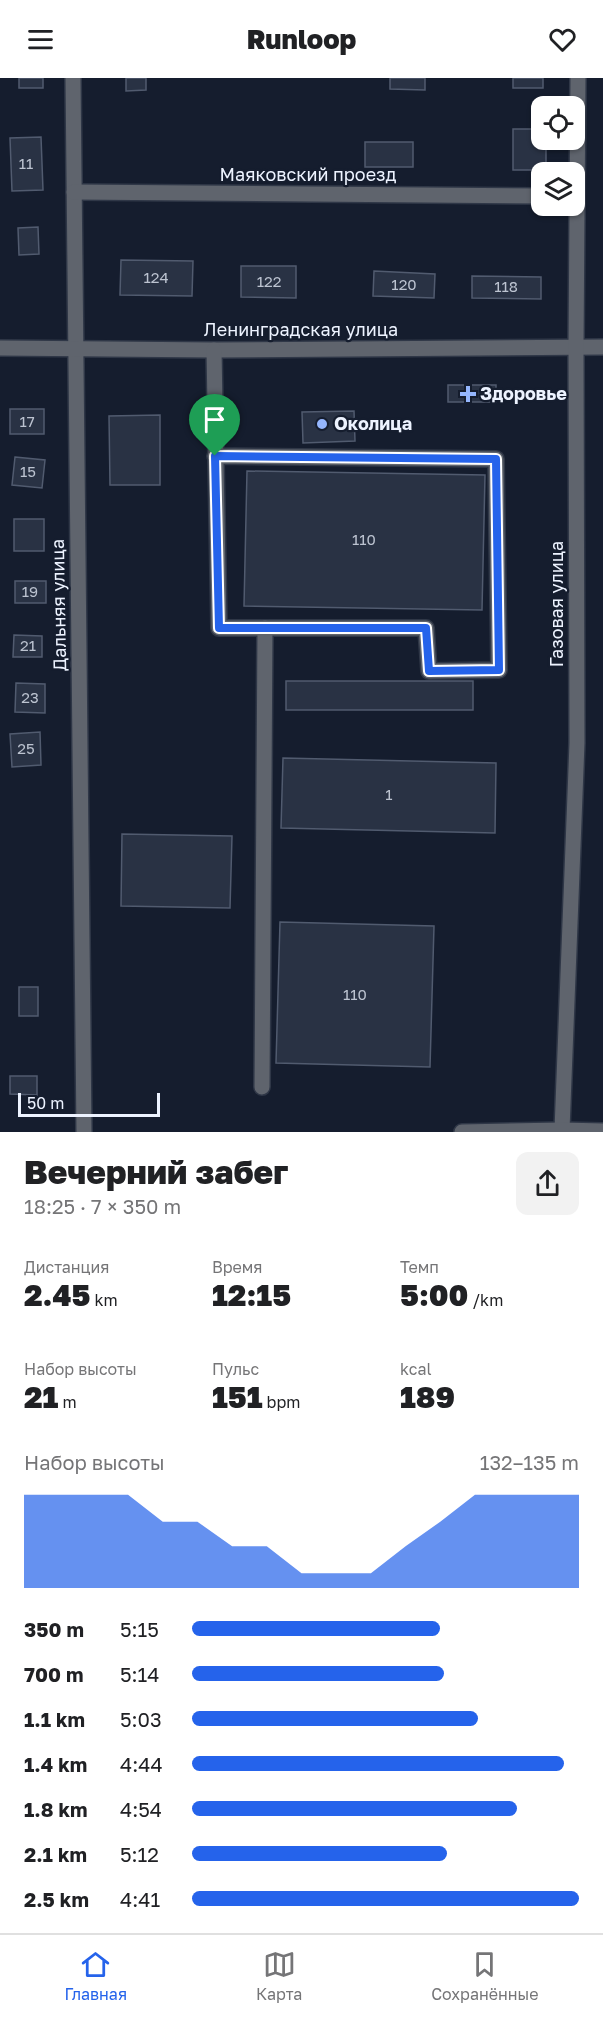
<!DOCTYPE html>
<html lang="ru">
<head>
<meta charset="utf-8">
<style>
	body { margin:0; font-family:"Golos Text",sans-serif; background:#f2f2f2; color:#202124; height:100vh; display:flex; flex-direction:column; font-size:22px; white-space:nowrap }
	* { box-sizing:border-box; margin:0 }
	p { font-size:20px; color:#757577 }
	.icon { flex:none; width:33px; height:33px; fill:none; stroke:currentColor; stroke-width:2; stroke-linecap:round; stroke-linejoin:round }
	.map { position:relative; height:1054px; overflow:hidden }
	.drawer { display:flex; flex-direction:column; background:#fff; flex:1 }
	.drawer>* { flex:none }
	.fabs { position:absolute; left:531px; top:18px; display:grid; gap:12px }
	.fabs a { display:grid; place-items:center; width:54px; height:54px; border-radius:12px; background:#fff; box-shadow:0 2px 4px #0004; font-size:30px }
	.scale { position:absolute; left:18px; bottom:15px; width:142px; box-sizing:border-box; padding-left:6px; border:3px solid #edf3ff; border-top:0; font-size:16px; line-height:21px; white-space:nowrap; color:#edf3ff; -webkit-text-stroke:4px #151d2e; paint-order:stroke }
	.pin { position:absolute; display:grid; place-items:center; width:51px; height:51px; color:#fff; margin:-62px -26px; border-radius:50% 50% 50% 0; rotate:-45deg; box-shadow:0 0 6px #0007 }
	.pin .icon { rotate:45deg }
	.round { display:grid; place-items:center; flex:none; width:63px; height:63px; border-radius:12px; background:#f2f2f2 }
	.overview { display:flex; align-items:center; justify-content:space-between; height:102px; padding:0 24px }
	h1 { font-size:33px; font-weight:800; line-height:45px }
	.stats { display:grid; grid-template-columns:repeat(3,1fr); gap:9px; height:102px; padding:6px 24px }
	.stats div { display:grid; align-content:center }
	.stats b { font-size:30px; font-weight:800 }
	.stats small { font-size:16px; font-weight:400 }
	.stats p { font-size:16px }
	.chart { height:168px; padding:12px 24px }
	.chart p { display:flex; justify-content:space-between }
	.chart svg { width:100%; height:108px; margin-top:6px; fill:#2563eb; opacity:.7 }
	ul { padding:0 24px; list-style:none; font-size:20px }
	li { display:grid; grid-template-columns:96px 72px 1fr; align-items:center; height:45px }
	li i { height:15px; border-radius:8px; background:#2563eb }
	header { display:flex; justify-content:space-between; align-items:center; height:78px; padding:0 24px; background:#fff; font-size:27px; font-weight:800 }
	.tabs { display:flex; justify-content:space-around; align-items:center; height:84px; border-top:2px solid #e0e0e0; background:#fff; font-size:16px; color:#757577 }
	.tabs a { display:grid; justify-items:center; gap:3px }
	.tabs .on { color:#2563eb }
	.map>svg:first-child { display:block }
	.building { fill:#293244; stroke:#515b6f; stroke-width:1.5 }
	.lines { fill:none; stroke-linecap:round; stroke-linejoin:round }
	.minor-casing { stroke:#2f3747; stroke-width:18 }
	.minor { stroke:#5f646d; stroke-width:15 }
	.route-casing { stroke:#fff; stroke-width:12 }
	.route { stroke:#2563eb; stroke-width:8 }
	.poi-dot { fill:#95b6fd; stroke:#151d2e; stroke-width:2 }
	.labels { text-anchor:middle; stroke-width:4.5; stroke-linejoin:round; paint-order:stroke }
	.number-label { font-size:15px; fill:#bcc3d0 }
	.street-label { font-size:18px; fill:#edf3ff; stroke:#151d2e }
	.poi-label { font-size:18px; font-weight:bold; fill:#edf3ff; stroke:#151d2e; text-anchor:start }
</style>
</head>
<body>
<header><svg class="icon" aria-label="menu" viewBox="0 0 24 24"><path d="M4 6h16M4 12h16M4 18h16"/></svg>Runloop<svg class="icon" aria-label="heart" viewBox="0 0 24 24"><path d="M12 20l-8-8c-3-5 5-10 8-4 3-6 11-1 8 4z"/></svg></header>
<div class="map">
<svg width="603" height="1054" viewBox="0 0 603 1054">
	<rect width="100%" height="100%" fill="#151d2e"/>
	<g class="building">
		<rect x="19" y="0" width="24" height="10"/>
		<path d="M126,0H146V12L126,13Z"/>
		<path d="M390,0H425V12L390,11Z"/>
		<rect x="513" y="0" width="30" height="10"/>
		<path d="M513,51H542V62H546V92H513Z"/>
		<path d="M41,59L43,112L12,113L10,60Z"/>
		<rect x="365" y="64" width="48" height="25"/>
		<path d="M38,149L39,176L19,177L18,150Z"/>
		<path d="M121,182L193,183L192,218L120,217Z"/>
		<path d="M241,188H296V220L241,219Z"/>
		<path d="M374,193L435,196L434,220L373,218Z"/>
		<path d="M472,198L541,199V221L472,220Z"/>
		<rect x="448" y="307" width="48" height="17"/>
		<rect x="10" y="331" width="34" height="25"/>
		<path d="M354,333L355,363L303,365L302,334Z"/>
		<path d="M160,337V407H110L109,338Z"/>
		<path d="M15,379L45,382L42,410L12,407Z"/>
		<path d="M247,393L485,397L482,532L244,528Z"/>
		<rect x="14" y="441" width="30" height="32"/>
		<rect x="15" y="503" width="31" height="22"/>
		<path d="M14,557L42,558V579H13Z"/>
		<rect x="286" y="603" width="187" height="29"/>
		<path d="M16,605L45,606V635L15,634Z"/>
		<path d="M40,654L41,687L12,689L10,656Z"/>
		<path d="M283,680L496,685L495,755L281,750Z"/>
		<path d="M122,756L232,758L230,830L121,828Z"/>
		<path d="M280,844L434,848L430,989L276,985Z"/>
		<rect x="19" y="909" width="19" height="29"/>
		<path d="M10,998H37V1017L10,1016Z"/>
	</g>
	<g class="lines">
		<defs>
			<g id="minor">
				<path d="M73,0L84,1054"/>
				<path d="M74,114L542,118"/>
				<path d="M0,270L214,272L603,269"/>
				<path d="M214,272L219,550H426L429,593L499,592L496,381L215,378"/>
				<path d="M262,1009L265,550"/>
				<path d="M562,1052L577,665L576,269L578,0"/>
				<path d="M462,1054L562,1052L603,1053"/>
			</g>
		</defs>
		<use href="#minor" class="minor-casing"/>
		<use href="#minor" class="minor"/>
	</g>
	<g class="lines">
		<defs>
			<path id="route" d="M215,378L496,381L499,592L429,593L426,550H219Z"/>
		</defs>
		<use href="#route" class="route-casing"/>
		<use href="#route" class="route"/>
	</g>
	<g class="poi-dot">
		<path d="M465 307h6v6h6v6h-6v6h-6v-6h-6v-6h6z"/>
		<circle cx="322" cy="346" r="6"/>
	</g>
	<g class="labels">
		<g class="number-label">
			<text x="26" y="91">11</text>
			<text x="156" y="205">124</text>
			<text x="269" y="209">122</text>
			<text x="404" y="212">120</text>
			<text x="506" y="214">118</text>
			<text x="27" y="349">17</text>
			<text x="28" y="399">15</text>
			<text x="364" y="467">110</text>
			<text x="30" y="519">19</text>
			<text x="28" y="573">21</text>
			<text x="30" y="625">23</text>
			<text x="26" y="676">25</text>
			<text x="389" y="722">1</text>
			<text x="355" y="922">110</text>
		</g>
		<g class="street-label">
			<text x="308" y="103">Маяковский проезд</text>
			<text x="301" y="258">Ленинградская улица</text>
			<text transform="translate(557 526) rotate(-90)" y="6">Газовая улица</text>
			<text transform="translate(59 527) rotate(-91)" y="6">Дальняя улица</text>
		</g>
		<g class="poi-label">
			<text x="480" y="322">Здоровье</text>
			<text x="334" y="352">Околица</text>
		</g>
	</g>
</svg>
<div class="fabs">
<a><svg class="icon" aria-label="locate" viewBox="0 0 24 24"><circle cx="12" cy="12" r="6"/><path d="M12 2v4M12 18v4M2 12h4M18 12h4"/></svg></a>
<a><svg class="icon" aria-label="layers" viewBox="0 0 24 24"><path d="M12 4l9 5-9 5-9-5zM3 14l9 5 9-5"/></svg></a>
</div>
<div class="scale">50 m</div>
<div class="pin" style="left:215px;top:378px;background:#1e9e55"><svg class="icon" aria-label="arrive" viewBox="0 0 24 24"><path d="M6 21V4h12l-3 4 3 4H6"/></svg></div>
</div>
<section class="drawer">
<div class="overview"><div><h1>Вечерний забег</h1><p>18:25 · 7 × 350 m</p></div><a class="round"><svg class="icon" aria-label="share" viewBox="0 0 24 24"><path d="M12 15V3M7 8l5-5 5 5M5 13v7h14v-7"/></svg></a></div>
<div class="stats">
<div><p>Дистанция</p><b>2.45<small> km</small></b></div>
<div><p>Время</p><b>12:15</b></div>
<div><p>Темп</p><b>5:00<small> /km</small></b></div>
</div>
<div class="stats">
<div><p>Набор высоты</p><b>21<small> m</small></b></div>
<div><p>Пульс</p><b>151<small> bpm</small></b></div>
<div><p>kcal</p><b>189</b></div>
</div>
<div class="chart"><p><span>Набор высоты</span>132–135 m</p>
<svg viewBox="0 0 160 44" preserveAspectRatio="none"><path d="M0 44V6L10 6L20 6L30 6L40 17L50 17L60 27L70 27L80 38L90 38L100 38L110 27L120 17L130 6L140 6L150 6L160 6V44z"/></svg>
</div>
<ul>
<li><b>350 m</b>5:15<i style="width:64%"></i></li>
<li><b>700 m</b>5:14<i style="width:65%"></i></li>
<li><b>1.1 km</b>5:03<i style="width:74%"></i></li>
<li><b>1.4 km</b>4:44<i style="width:96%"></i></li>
<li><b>1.8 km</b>4:54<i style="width:84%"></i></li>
<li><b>2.1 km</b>5:12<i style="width:66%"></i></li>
<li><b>2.5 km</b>4:41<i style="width:100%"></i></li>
</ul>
</section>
<nav class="tabs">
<a class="on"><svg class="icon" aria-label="home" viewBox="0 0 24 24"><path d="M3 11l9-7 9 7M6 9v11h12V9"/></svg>Главная</a>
<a><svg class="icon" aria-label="map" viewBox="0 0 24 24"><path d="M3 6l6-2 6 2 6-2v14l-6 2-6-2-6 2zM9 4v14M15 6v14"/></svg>Карта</a>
<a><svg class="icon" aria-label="saved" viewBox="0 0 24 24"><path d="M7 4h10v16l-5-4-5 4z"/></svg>Сохранённые</a>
</nav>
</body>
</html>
